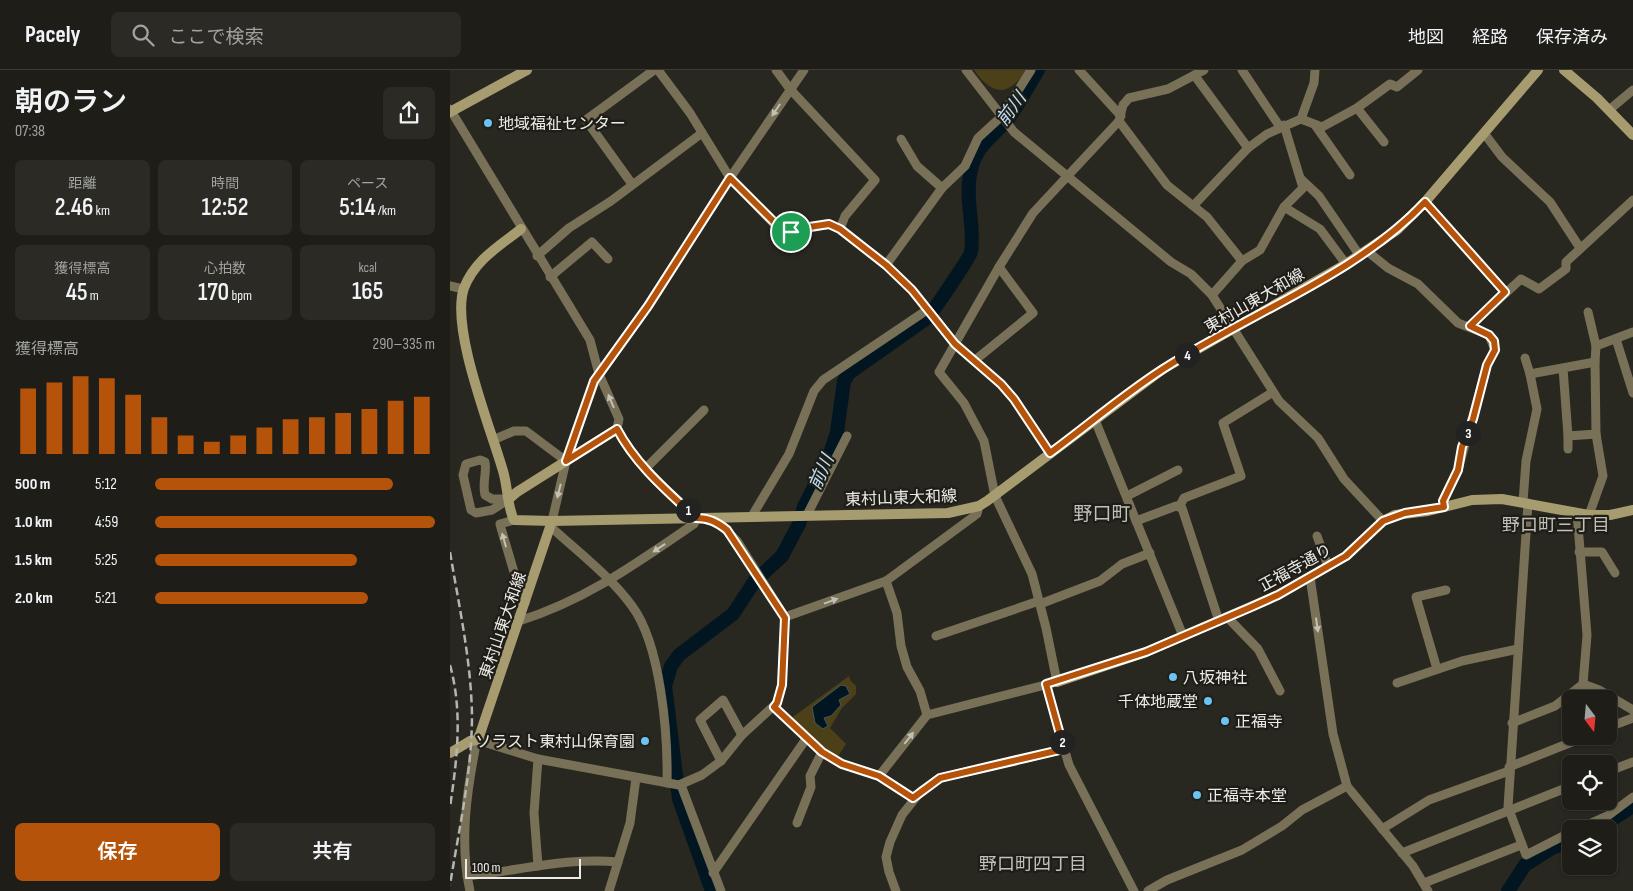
<!DOCTYPE html>
<html lang="ja">
<head>
<meta charset="utf-8">
<style>
	body { margin:0; font-family:"Sofia Sans Condensed","Noto Sans JP",sans-serif; background:#2b2a25; color:#f1f3f6; height:100vh; display:flex; flex-direction:column; font-size:19px; white-space:nowrap }
	* { box-sizing:border-box; margin:0 }
	p { font-size:16px; color:#a1a2a2 }
	.icon { flex:none; width:28px; height:28px; fill:none; stroke:currentColor; stroke-width:2; stroke-linecap:round; stroke-linejoin:round }
	.map { position:relative; flex:1; overflow:hidden }
	.side { display:flex; flex-direction:column; background:#1e1d18; width:450px }
	.side>* { flex:none }
	.needle { width:32px; rotate:164deg }
	.fabs { position:absolute; left:1112px; top:620px; display:grid; gap:10px }
	.fabs a { display:grid; place-items:center; width:55px; height:55px; border-radius:8px; background:#1e1d18; box-shadow:0 1px 4px #0004,0 0 0 1px #3c3b37; font-size:25px }
	.scale { position:absolute; left:15px; bottom:12px; width:116px; box-sizing:border-box; padding-left:5px; border:2px solid #ecebe7; border-top:0; font-size:14px; line-height:18px; white-space:nowrap; color:#ecebe7; -webkit-text-stroke:4px #1f1d17; paint-order:stroke }
	.pin { position:absolute; display:grid; place-items:center; width:42px; height:42px; color:#fff; margin:-21px; border:2px solid #fff; border-radius:50%; box-shadow:0 1px 5px #0007 }
	.km { position:absolute; width:25px; height:25px; margin:-12px; border-radius:50%; background:#222; color:#fff; font-size:14px; line-height:25px; text-align:center }
	.round { display:grid; place-items:center; flex:none; width:52px; height:52px; border-radius:8px; background:#2b2a25 }
	.summary { display:flex; align-items:center; justify-content:space-between; height:85px; padding:0 15px }
	h1 { font-size:28px; font-weight:600; line-height:38px }
	.figures { display:grid; grid-template-columns:repeat(3,1fr); gap:8px; height:85px; padding:5px 15px }
	.figures div { display:grid; align-content:center; border-radius:8px; background:#2b2a25; text-align:center }
	.figures b { font-size:25px; font-weight:600 }
	.figures small { font-size:14px; font-weight:400 }
	.figures p { font-size:14px }
	.chart { height:140px; padding:10px 15px }
	.chart p { display:flex; justify-content:space-between }
	.chart svg { width:100%; height:90px; margin-top:5px; stroke:#b45309; stroke-width:6 }
	.action { display:flex; gap:10px; margin-top:auto; padding:10px 15px }
	.action a { flex:1; height:58px; border-radius:8px; background:#b45309; color:#fff; font-size:20px; font-weight:600; line-height:58px; text-align:center }
	.action a+a { background:#2b2a25; color:#f1f3f6 }
	ul { padding:0 15px; list-style:none; font-size:16px }
	li { display:grid; grid-template-columns:80px 60px 1fr; align-items:center; height:38px }
	li i { height:12px; border-radius:6px; background:#b45309 }
	header { display:flex; align-items:center; gap:30px; box-sizing:border-box; height:70px; padding:0 25px; background:#1e1d18; border-bottom:1px solid #3c3b37 }
	header strong { font-size:24px }
	nav { display:flex; gap:28px; margin-inline-start:auto; font-size:18px }
	.search { width:350px; height:45px; background:#2b2a25; display:flex; align-items:center; gap:12px; box-sizing:border-box; padding:0 18px; border-radius:8px; color:#a1a2a2; font-size:19px }
	main { display:flex; flex:1; min-height:0 }
	.map>svg:first-child { display:block }
	.green { fill:#4b4017 }
	.water { fill:#021621; stroke:#48565c }
	.lines { fill:none; stroke-linecap:round; stroke-linejoin:round }
	.river { stroke:#021621; stroke-width:14 }
	.street { stroke:#787157; stroke-width:9 }
	.secondary { stroke:#a79b70; stroke-width:10 }
	.rail { stroke:#b6b5b0; stroke-width:2.5; stroke-dasharray:8 4; stroke-linecap:butt }
	.oneway { fill:#c3c0b5 }
	.route-casing { stroke:#fff; stroke-width:10 }
	.route { stroke:#b45309; stroke-width:6 }
	.poi-dot { fill:#6bc3f2; stroke:#1f1d17; stroke-width:2 }
	.labels { text-anchor:middle; stroke-width:4.5; stroke-linejoin:round; paint-order:stroke }
	.poi-label { font-size:16px; fill:#ecebe7; stroke:#1f1d17; text-anchor:start }
	.street-label { font-size:16px; fill:#ecebe7; stroke:#1f1d17 }
	.water-label { font-size:18px; font-style:italic; fill:#bce0f5; stroke:#1f1d17 }
	.neighbourhood-label { font-size:18px; fill:#c2c0b8; stroke:#1f1d17 }
	.quarter-label { font-size:19px; fill:#c2c0b8; stroke:#1f1d17 }
</style>
</head>
<body>
<header>
<strong>Pacely</strong>
<div class="search"><svg class="icon" aria-label="search" viewBox="0 0 24 24"><circle cx="10" cy="10" r="6"/><path d="M15 15l6 6"/></svg>ここで検索</div>
<nav><a>地図</a><a>経路</a><a>保存済み</a></nav>
</header>
<main>
<section class="side">
<div class="summary"><div><h1>朝のラン</h1><p>07:38</p></div><a class="round"><svg class="icon" aria-label="share" viewBox="0 0 24 24"><path d="M12 15V3M7 8l5-5 5 5M5 13v7h14v-7"/></svg></a></div>
<div class="figures">
<div><p>距離</p><b>2.46<small> km</small></b></div>
<div><p>時間</p><b>12:52</b></div>
<div><p>ペース</p><b>5:14<small> /km</small></b></div>
</div>
<div class="figures">
<div><p>獲得標高</p><b>45<small> m</small></b></div>
<div><p>心拍数</p><b>170<small> bpm</small></b></div>
<div><p>kcal</p><b>165</b></div>
</div>
<div class="chart"><p><span>獲得標高</span>290–335 m</p>
<svg viewBox="0 0 160 44" preserveAspectRatio="none"><path d="M5 44V12M15 44V9M25 44V6M35 44V7M45 44V15M55 44V26M65 44V35M75 44V38M85 44V35M95 44V31M105 44V27M115 44V26M125 44V24M135 44V22M145 44V18M155 44V16"/></svg>
</div>
<ul>
<li><b>500 m</b>5:12<i style="width:85%"></i></li>
<li><b>1.0 km</b>4:59<i style="width:100%"></i></li>
<li><b>1.5 km</b>5:25<i style="width:72%"></i></li>
<li><b>2.0 km</b>5:21<i style="width:76%"></i></li>
</ul>
<div class="action"><a>保存</a><a>共有</a></div>
</section>
<div class="map">
<svg width="1183" height="821" viewBox="0 0 1183 821">
	<rect width="100%" height="100%" fill="#282720"/>
	<g class="green">
		<path d="M524,0H576C559,28 541,25 524,0Z"/>
		<path d="M399,606L401,611L406,616V624L392,638L380,658L396,674L387,688L371,678L340,649Z"/>
	</g>
	<path class="water" d="M391,615L396,616L400,624L389,630L391,635L381,646L374,648L378,656L373,659L365,653L362,637Z"/>
	<g class="lines">
		<g class="river">
			<path d="M1147,759L1183,736"/>
			<path d="M262,821L229,729L215,616L221,596L229,585L283,544L304,512L332,486L349,454L354,437L379,387L387,362L394,311L399,303L477,248C483,242 520,187 521,182C525,157 515,130 520,105C525,73 544,68 560,46C570,31 579,15 588,0"/>
			<path d="M1058,821L1075,795L1100,779L1121,770"/>
		</g>
		<g class="street">
			<path d="M208,0L240,43L280,108L329,159L341,162L379,154L390,159L436,195L462,220L505,274L551,314L564,329L600,383"/>
			<path d="M326,0L340,19L425,110L395,146L390,159"/>
			<path d="M516,0L564,62L721,192L741,204L762,225L829,331L868,368L894,409L933,451"/>
			<path d="M629,0L671,46"/>
			<path d="M792,0L830,57"/>
			<path d="M745,6L798,78"/>
			<path d="M907,38L934,72"/>
			<path d="M0,39L140,270L149,304L169,349L167,359"/>
			<path d="M1159,40L1183,20"/>
			<path d="M851,49L872,57L907,38L940,14L947,17L968,0"/>
			<path d="M669,51L717,115L757,147L792,191"/>
			<path d="M865,55L900,105"/>
			<path d="M1034,63L1052,87L1100,132L1130,178"/>
			<path d="M451,69L467,96L492,118"/>
			<path d="M851,109L869,126L910,186"/>
			<path d="M182,114L136,50L204,0"/>
			<path d="M975,132L1055,222"/>
			<path d="M744,135L798,78L817,64L851,49L864,13L865,0"/>
			<path d="M834,137L870,159L896,194"/>
			<path d="M917,181L938,198L968,214L1008,253L1039,265L1045,280L1037,295L1008,400L993,431L994,437"/>
			<path d="M87,186L119,158L161,131L252,63"/>
			<path d="M436,195L492,118L515,96L528,68L552,46L581,0"/>
			<path d="M100,207L142,172L158,189"/>
			<path d="M0,216L13,219"/>
			<path d="M762,225L792,191L810,180L834,137L853,118L834,55"/>
			<path d="M1138,242L1146,276L1145,292"/>
			<path d="M1020,256L1071,209L1089,219L1116,199V192L1183,130"/>
			<path d="M1166,269L1183,323"/>
			<path d="M1146,276L1183,262"/>
			<path d="M1075,288L1080,304L1145,292L1146,364L1118,366L1113,298"/>
			<path d="M524,291L583,243L549,197"/>
			<path d="M645,350L733,566"/>
			<path d="M1118,366V379"/>
			<path d="M43,370L64,361H76L116,391"/>
			<path d="M30,390L35,392C37,403 32,413 35,425L42,429H59L42,440L26,443L21,440L13,405L16,394Z"/>
			<path d="M195,399L254,340"/>
			<path d="M677,426L728,400"/>
			<path d="M1073,432L1076,391L1087,339L1080,304"/>
			<path d="M1078,433L1058,737L1076,785L1121,762"/>
			<path d="M729,437L734,428L791,406L773,353L823,322"/>
			<path d="M357,445L397,366"/>
			<path d="M1139,445L1153,406L1146,364"/>
			<path d="M302,446L339,384L364,321L373,310L477,240"/>
			<path d="M64,450L50,454L51,458L71,526L75,533"/>
			<path d="M102,451L116,391L145,311L198,236L280,108L354,0"/>
			<path d="M686,451L726,436L732,438L769,551"/>
			<path d="M101,457C128,482 160,506 182,536C211,575 218,665 217,713"/>
			<path d="M867,466L878,496"/>
			<path d="M1129,482H1152L1165,503"/>
			<path d="M860,507L883,664L897,716L963,796L978,821"/>
			<path d="M436,511L447,543L451,576L457,597L470,621L477,645"/>
			<path d="M590,534L650,511L672,494L700,483"/>
			<path d="M335,547L436,511L527,444L529,436"/>
			<path d="M778,548L808,579L830,621"/>
			<path d="M69,551C136,530 187,493 244,454L246,448"/>
			<path d="M486,566L589,531"/>
			<path d="M987,599L966,527L996,520"/>
			<path d="M947,613L1012,591L1068,579"/>
			<path d="M1133,614L1149,620L1183,640"/>
			<path d="M596,615L619,695L684,821"/>
			<path d="M324,637L372,682L391,694L429,706L463,728"/>
			<path d="M1062,653L1105,636L1133,614L1137,565L1127,443"/>
			<path d="M1159,657L1183,648"/>
			<path d="M88,689L84,743L88,796"/>
			<path d="M271,691L250,650L273,630L292,665"/>
			<path d="M1059,697L1137,666"/>
			<path d="M1159,701L1183,692"/>
			<path d="M429,706L477,645L607,612L596,558L582,504L545,426L534,371L514,333L489,302L549,197L583,143L669,51L673,35L679,28L718,19L754,0"/>
			<path d="M231,715L271,821"/>
			<path d="M347,753L361,717L360,706L372,682"/>
			<path d="M932,759L979,730L1059,701"/>
			<path d="M1128,759L1159,745L1183,727"/>
			<path d="M952,783L1121,716"/>
			<path d="M263,803L356,669"/>
			<path d="M17,806C68,801 117,787 168,792"/>
			<path d="M974,813L1071,775"/>
			<path d="M20,821C9,773 17,718 27,670L88,689L229,715L252,705L271,691L292,665L327,633L332,615L335,547L287,471L272,456L257,449"/>
			<path d="M159,821L180,753L186,708"/>
			<path d="M446,821L439,802L436,787L440,772L452,745L471,721L490,708L615,679"/>
			<path d="M698,821L717,810L792,780L832,756L852,740L897,716"/>
		</g>
		<g class="secondary">
			<path d="M1114,0L1147,28L1183,65"/>
			<path d="M0,42L77,0"/>
			<path d="M71,159C48,177 25,190 14,218C0,258 41,359 53,401C58,417 57,436 64,450L102,451L498,443L529,436L537,431L713,299L896,194L947,160L975,132L1088,0"/>
			<path d="M59,429L67,422L167,359C186,395 217,421 246,448"/>
			<path d="M607,612L696,582L828,525L896,486L933,451L945,445L978,441L1022,430L1052,429L1139,445H1160L1183,440"/>
			<path d="M0,683L20,671L27,670L30,664L102,451"/>
		</g>
		<g class="rail">
			<path d="M0,482C9,536 21,590 22,645C22,702 9,759 0,815"/>
			<path d="M0,595C13,642 7,690 0,737"/>
		</g>
	</g>
	<defs><path id="oneway-solid" d="M-6-.8H1V-3.2L6.5 0L1 3.2V.8H-6Z" transform="scale(1.25)"/></defs>
	<g class="oneway">
		<use href="#oneway-solid" transform="translate(326 40) rotate(124)"/>
		<use href="#oneway-solid" transform="translate(161 331) rotate(-113)"/>
		<use href="#oneway-solid" transform="translate(109 421) rotate(104)"/>
		<use href="#oneway-solid" transform="translate(54 470) rotate(-106)"/>
		<use href="#oneway-solid" transform="translate(209 478) rotate(146)"/>
		<use href="#oneway-solid" transform="translate(381 531) rotate(-20)"/>
		<use href="#oneway-solid" transform="translate(867 555) rotate(82)"/>
		<use href="#oneway-solid" transform="translate(459 668) rotate(-52)"/>
	</g>
	<g class="lines">
		<defs>
			<path id="route" d="M280,108L333,161L379,154L390,159L436,195L462,220L505,274L551,314L564,329L600,383C638,355 674,324 713,299C797,244 907,205 975,132L1055,222L1020,256L1039,265L1044,271L1045,280L1037,295L1023,349L1012,377L1008,400L993,431L994,437L955,443L933,451L896,486L828,525L799,538L696,582L596,614L614,679L490,708L463,728L429,706L392,694L372,682L324,637L327,633L332,615L335,548L277,460C267,452 259,448 246,448C217,421 186,395 167,359L116,391L144,311L198,236Z"/>
		</defs>
		<use href="#route" class="route-casing"/>
		<use href="#route" class="route"/>
	</g>
	<g class="poi-dot">
		<circle cx="38" cy="53" r="5"/>
		<circle cx="723" cy="607" r="5"/>
		<circle cx="758" cy="631" r="5"/>
		<circle cx="775" cy="651" r="5"/>
		<circle cx="195" cy="671" r="5"/>
		<circle cx="747" cy="725" r="5"/>
	</g>
	<g class="labels">
		<g class="poi-label">
			<text x="48" y="59">地域福祉センター</text>
			<text x="733" y="613">八坂神社</text>
			<text x="748" y="637" text-anchor="end">千体地蔵堂</text>
			<text x="785" y="657">正福寺</text>
			<text x="185" y="677" text-anchor="end">ソラスト東村山保育園</text>
			<text x="757" y="731">正福寺本堂</text>
		</g>
		<g class="street-label">
			<text transform="translate(804 230) rotate(-30)" y="6">東村山東大和線</text>
			<text transform="translate(451 427) rotate(-2)" y="6">東村山東大和線</text>
			<text transform="translate(845 497) rotate(-29)" y="6">正福寺通り</text>
			<text transform="translate(52 555) rotate(-71)" y="6">東村山東大和線</text>
		</g>
		<g class="water-label">
			<text transform="translate(561 39) rotate(-53)" y="6">前川</text>
			<text transform="translate(371 402) rotate(-66)" y="6">前川</text>
		</g>
		<g class="neighbourhood-label">
			<text x="1106" y="461">野口町三丁目</text>
			<text x="583" y="800">野口町四丁目</text>
		</g>
		<g class="quarter-label">
			<text x="652" y="450">野口町</text>
		</g>
	</g>
</svg>
<div class="fabs">
<a><svg class="needle" viewBox="-14 -14 28 28"><path d="M0-13l5 13h-10z" fill="#e53935"/><path d="M0 13l5-13h-10z" fill="#a1a2a2"/></svg></a>
<a><svg class="icon" aria-label="locate" viewBox="0 0 24 24"><circle cx="12" cy="12" r="6"/><path d="M12 2v4M12 18v4M2 12h4M18 12h4"/></svg></a>
<a><svg class="icon" aria-label="layers" viewBox="0 0 24 24"><path d="M12 4l9 5-9 5-9-5zM3 14l9 5 9-5"/></svg></a>
</div>
<div class="scale">100 m</div>
<div class="pin" style="left:341px;top:162px;background:#1e9e55"><svg class="icon" aria-label="arrive" viewBox="0 0 24 24"><path d="M6 21V4h12l-3 4 3 4H6"/></svg></div>
<b class="km" style="left:238px;top:440px">1</b>
<b class="km" style="left:612px;top:672px">2</b>
<b class="km" style="left:1018px;top:363px">3</b>
<b class="km" style="left:737px;top:285px">4</b>
</div>
</main>
</body>
</html>
